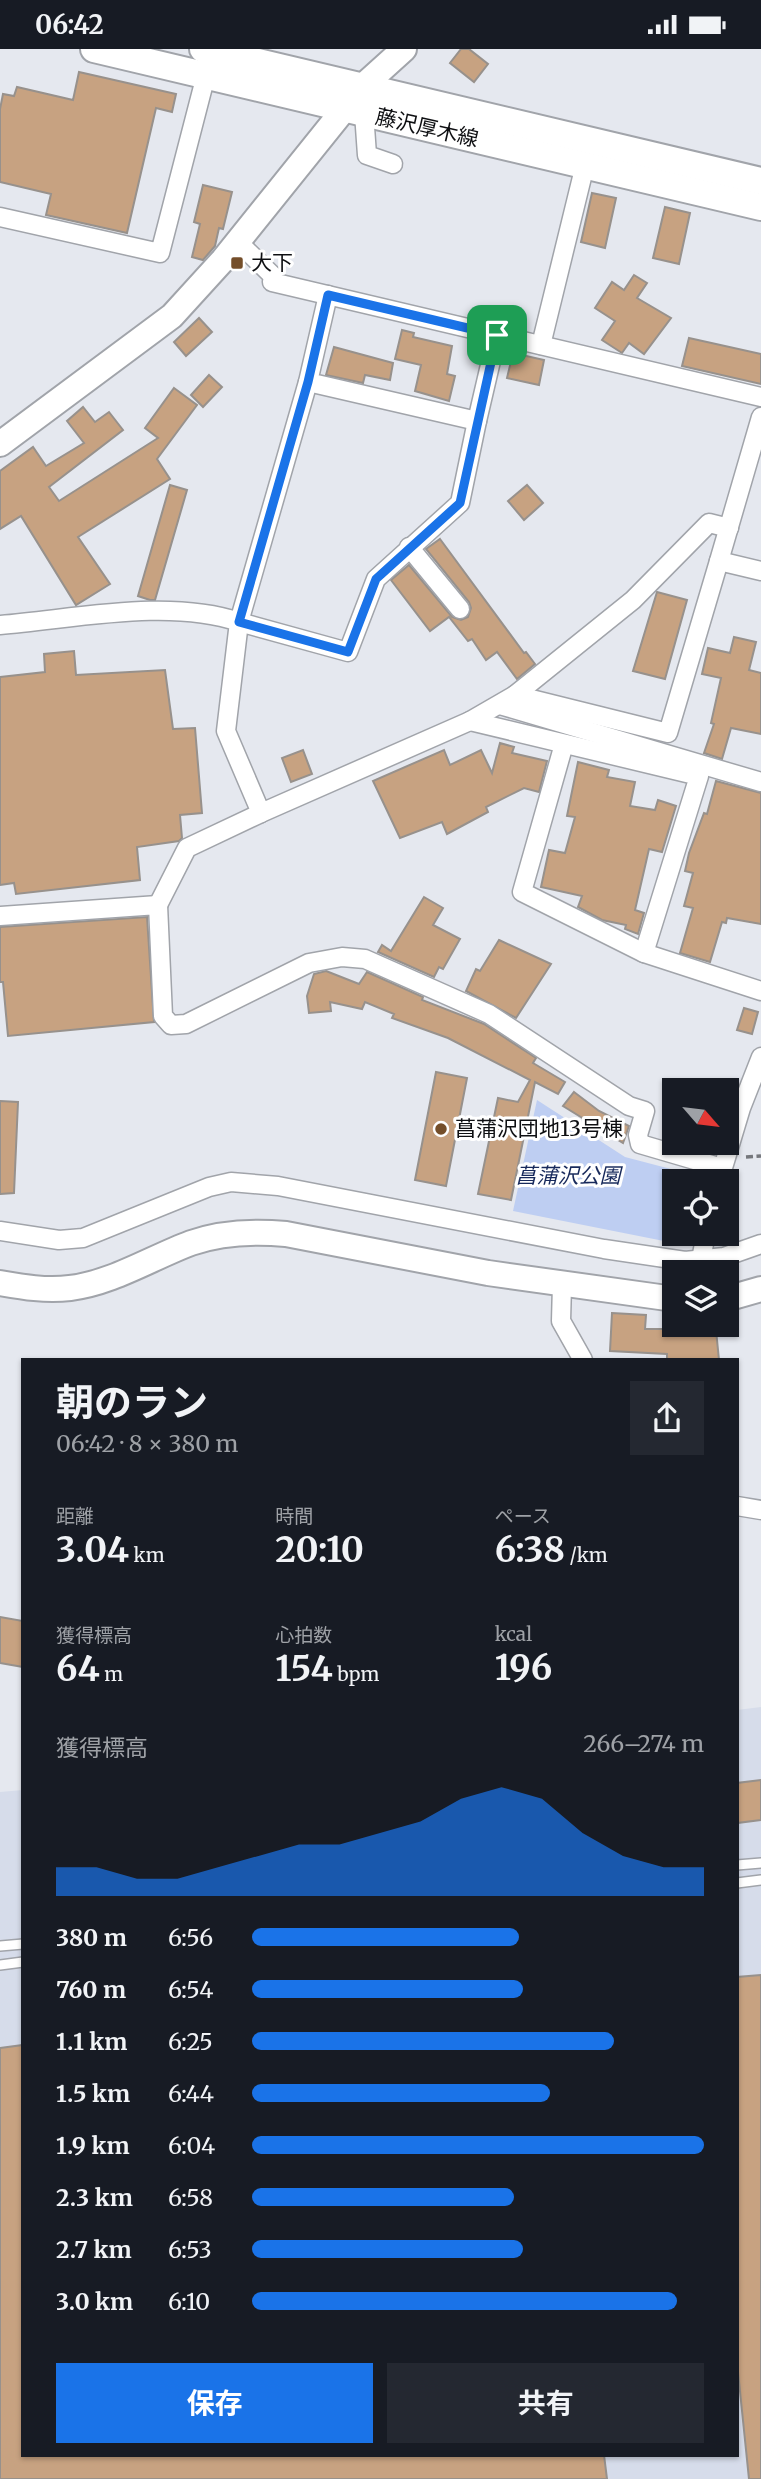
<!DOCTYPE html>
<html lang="ja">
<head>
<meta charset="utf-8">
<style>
	body { margin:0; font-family:Merriweather,"Noto Sans JP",serif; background:#242831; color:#f1f3f6; height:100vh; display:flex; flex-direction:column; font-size:26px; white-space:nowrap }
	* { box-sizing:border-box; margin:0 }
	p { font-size:23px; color:#9ea1a6 }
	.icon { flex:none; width:38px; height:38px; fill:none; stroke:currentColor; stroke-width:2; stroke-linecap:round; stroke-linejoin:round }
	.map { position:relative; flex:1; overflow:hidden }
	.panel { position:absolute; left:21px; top:1309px; width:718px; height:1099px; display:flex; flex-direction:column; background:#171b24; border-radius:0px; box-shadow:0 2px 5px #0004 }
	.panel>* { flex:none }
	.needle { width:46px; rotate:118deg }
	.controls { position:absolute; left:662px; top:1029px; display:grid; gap:14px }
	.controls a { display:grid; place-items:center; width:77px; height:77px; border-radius:0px; background:#171b24; box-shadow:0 2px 5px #0004; font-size:35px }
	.pin { position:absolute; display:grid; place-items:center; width:60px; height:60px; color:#fff; margin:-30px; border-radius:14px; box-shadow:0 4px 10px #0006 }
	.round { display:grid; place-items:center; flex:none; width:74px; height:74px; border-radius:0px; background:#242831 }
	.headline { display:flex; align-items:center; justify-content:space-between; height:119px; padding:0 35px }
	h1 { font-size:38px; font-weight:700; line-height:52px }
	.stats { display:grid; grid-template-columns:repeat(3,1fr); gap:10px; height:119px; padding:7px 35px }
	.stats div { display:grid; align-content:center }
	.stats b { font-size:35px; font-weight:700 }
	.stats small { font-size:19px; font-weight:400 }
	.stats p { font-size:19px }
	.chart { height:196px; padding:14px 35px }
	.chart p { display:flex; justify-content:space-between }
	.chart svg { width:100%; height:126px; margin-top:7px; fill:#1a73e8; opacity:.7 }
	.button { display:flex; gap:14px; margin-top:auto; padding:14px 35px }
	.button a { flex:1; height:80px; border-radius:0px; background:#1a73e8; color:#fff; font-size:28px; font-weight:700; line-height:80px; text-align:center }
	.button a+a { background:#242831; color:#f1f3f6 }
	ul { padding:0 35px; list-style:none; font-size:23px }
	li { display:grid; grid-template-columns:112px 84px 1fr; align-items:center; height:52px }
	li i { height:18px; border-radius:9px; background:#1a73e8 }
	.status { display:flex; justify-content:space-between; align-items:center; height:49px; padding:0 35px; background:#171b24; direction:ltr }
	.status svg { height:19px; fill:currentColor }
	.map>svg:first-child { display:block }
	.built { fill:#d6dcea }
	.green { fill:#becef2 }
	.building { fill:#c7a281; stroke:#97918c; stroke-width:2 }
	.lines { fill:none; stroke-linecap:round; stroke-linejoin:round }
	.lane-casing { stroke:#a1a4aa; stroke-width:12 }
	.street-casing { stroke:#a1a4aa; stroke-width:21 }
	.secondary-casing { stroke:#a1a4aa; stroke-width:28 }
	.primary-casing { stroke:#a1a4aa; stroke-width:30 }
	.path { stroke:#75777c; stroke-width:3.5; stroke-dasharray:7 3.5; stroke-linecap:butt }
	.lane { stroke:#fff; stroke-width:9 }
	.street { stroke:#fff; stroke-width:18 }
	.secondary { stroke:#fff; stroke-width:24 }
	.primary { stroke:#fff; stroke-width:26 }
	.route-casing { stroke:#fff; stroke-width:14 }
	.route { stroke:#1a73e8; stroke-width:9 }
	.poi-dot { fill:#744e2a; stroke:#fff; stroke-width:2.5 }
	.labels { text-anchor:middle; stroke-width:6; stroke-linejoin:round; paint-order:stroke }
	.street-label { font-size:21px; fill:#0e0f12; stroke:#fff }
	.poi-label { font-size:21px; fill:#0e0f12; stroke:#fff; text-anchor:start }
	.park-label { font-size:21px; font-style:italic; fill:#17295b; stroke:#fff }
</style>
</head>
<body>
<div class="status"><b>06:42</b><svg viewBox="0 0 49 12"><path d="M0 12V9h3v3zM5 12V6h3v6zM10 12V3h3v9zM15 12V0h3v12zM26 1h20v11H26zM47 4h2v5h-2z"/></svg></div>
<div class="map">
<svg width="761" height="2430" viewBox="0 0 761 2430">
	<rect width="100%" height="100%" fill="#e5e8ef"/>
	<path class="built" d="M761,1658V2430H0V1743L23,1741V2406H737V1661Z"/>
	<path class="green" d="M537,1051L625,1108L686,1124L685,1132H674V1185H681L679,1195L513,1162Z"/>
	<g class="building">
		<path d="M461,0H469L488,15L474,33L450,14Z"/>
		<path d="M79,23L176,45L172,63L156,59L127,184L46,166L51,145L0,133V60L3,45L14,47L17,38L73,51Z"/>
		<path d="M203,136L232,143L223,180L219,179L215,197L203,211L192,208L200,175L194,173Z"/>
		<path d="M592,144L616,149L605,199L581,193Z"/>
		<path d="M665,158L690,164L679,215L653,209Z"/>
		<path d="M634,226L647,234L637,249L671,269L644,305L629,294L622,304L602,291L615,272L595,259L612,233L624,241Z"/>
		<path d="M199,269L212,283L186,307L174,293Z"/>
		<path d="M402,281L414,284L413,288L452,297L447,325L455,327L449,352L415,342L421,316L395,310Z"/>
		<path d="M689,289L761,305V335L682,317Z"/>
		<path d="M334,298L393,314L390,331L365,326L363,334L326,326Z"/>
		<path d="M513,304L544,311L539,336L507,329Z"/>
		<path d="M209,326L222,338L203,358L191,346Z"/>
		<path d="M174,339L197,356L157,410L170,430L78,488L110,535L76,556L21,467L0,480V422L33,398L46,417L84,394L67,372L83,358L95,373L109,363L123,381L49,438L59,452L158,389L145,379Z"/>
		<path d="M170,436L187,441L155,551H150L138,547Z"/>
		<path d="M527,436L543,454L524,471L508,452Z"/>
		<path d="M440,490L524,604L526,603L535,615L517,630L497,603L486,611L472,590L468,592L449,568L430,582L391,531L409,516L452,568L461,571L468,568L471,559L469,553L426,500Z"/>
		<path d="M657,543L687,551L665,630L633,622Z"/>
		<path d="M734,588L756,593L749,621L761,624V685L731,679L722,710L704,704L714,675L711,674L721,629L702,625L708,599L730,604Z"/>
		<path d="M74,602L76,626L165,621L173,680L195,679L202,764L180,766L182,789L179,792L137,798L140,831L16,845L14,834L0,836V628L45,623L44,605Z"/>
		<path d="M500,694L514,698L512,704L547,712L539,743L524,739L486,758L488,763L447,785L442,773L400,789L373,732L444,701L450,716L481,701L492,724Z"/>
		<path d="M303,701L312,725L291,733L282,709Z"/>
		<path d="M578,713L609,721L607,728L635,733L630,757L655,761L658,751L676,757L662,803L649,800L635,861L644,864L638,885L625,880L626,876L602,871L578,858L582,847L541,838L549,801L565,804L575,768L567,767Z"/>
		<path d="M716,732L761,744V875L727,869L726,874L722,873L710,913L680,904L693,859L684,857L693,824L685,822L689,804L704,764L707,765Z"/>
		<path d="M424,848L443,859L433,876L460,890L443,920L439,918L434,928L378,903L382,896L391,902Z"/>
		<path d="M147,868L154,973L8,987L3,933H0V878Z"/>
		<path d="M499,891L551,915L516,969L466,942L476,920L480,922Z"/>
		<path d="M326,922L359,935L367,923L423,948L422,951L484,975L536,1009L533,1014L565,1033L558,1045L535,1033L511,1151L478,1145L498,1049L518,1053L530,1031L448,989L392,969L394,965L365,953L362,960L330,953L331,962L309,964L307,947L314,925Z"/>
		<path d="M744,959L758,963L752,985L737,981Z"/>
		<path d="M436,1023L467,1029L446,1137L415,1131Z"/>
		<path d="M574,1043L599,1062L629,1077L623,1094L563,1057Z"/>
		<path d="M0,1052L18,1053L14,1144L0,1145Z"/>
		<path d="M612,1264L646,1266L645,1280H686V1286L716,1281L719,1311H667V1305L610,1302Z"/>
		<path d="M0,1568L23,1572V1618L0,1614Z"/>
		<path d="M761,1731V1771L737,1774V1734Z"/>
		<path d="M761,1926V2430H749L737,2313V1928Z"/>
		<path d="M23,1996V2406H604L607,2430H0V1999Z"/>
	</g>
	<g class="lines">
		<defs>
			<g id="lane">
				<path d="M737,1816L761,1814"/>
				<path d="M737,1834L761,1831"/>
				<path d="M0,1897L23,1895"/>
				<path d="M0,1916L23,1913"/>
			</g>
			<g id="street">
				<path d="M364,64L367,106L393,115"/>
				<path d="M0,168L160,204L206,26"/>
				<path d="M238,193L273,227L272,233L761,348"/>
				<path d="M328,246L308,333L477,372L497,286"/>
				<path d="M541,296L585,116"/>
				<path d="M308,333L239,573L348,603L376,530L460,454L477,372"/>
				<path d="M409,498L460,560"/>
				<path d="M719,512L761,368"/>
				<path d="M0,576C75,570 168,549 239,573L226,682L261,764L470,672L515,646L668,684L719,512L761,522"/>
				<path d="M515,646L633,551L709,474L729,479"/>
				<path d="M500,656L761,733"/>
				<path d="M470,672L699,727L644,904"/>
				<path d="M564,695L522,843L644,904L761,942"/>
				<path d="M158,856L187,799L261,764"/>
				<path d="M0,867L158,856L163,967L171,976L186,975L309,914L342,908L365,910L489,965L629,1057L645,1062L638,1086L640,1095L722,1119"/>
				<path d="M719,1132L741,1059L761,1008"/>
				<path d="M0,1182L59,1191L83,1189L209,1138L231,1133L278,1137L604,1200L685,1212L724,1208L761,1195"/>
				<path d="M699,1220L706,1185"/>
				<path d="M562,1236L561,1272L583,1311"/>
				<path d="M737,1457L761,1461"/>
			</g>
			<g id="secondary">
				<path d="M0,395L172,267L223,211L362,38L404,0"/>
				<path d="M0,1234C23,1238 46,1242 70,1239C112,1234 151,1209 191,1194C222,1183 253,1182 286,1185L488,1224L674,1250"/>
				<path d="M726,1250L761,1240"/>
			</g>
			<g id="primary">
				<path d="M94,0L761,158"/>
				<path d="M203,0L761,132"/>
			</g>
		</defs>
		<use href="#lane" class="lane-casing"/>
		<use href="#street" class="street-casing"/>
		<use href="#secondary" class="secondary-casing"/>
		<use href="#primary" class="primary-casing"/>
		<path class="path" d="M746,1108L761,1107"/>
		<use href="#lane" class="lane"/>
		<use href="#street" class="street"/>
		<use href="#secondary" class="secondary"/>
		<use href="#primary" class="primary"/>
	</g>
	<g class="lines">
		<defs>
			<path id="route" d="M328,246L497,286L460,454L376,530L348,603L239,573L308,333Z"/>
		</defs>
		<use href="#route" class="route-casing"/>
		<use href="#route" class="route"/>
	</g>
	<g class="poi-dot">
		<rect x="230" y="207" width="14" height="14" rx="3.5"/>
		<circle cx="441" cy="1080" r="7"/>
	</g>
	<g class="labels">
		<g class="street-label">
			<text transform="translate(427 79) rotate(13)" y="7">藤沢厚木線</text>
		</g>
		<g class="poi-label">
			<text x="251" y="221">大下</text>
			<text x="455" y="1087">菖蒲沢団地13号棟</text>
		</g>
		<g class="park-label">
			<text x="568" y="1134">菖蒲沢公園</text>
		</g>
	</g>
</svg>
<div class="controls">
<a><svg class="needle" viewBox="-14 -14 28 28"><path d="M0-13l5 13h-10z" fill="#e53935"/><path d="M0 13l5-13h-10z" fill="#9ea1a6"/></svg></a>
<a><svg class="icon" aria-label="locate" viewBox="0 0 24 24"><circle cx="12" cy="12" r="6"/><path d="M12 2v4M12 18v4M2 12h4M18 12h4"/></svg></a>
<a><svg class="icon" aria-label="layers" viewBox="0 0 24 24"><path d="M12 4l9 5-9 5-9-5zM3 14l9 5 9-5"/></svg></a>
</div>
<div class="pin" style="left:497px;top:286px;background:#1e9e55"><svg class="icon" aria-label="arrive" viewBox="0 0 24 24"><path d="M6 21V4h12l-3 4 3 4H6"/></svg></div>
<section class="panel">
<div class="headline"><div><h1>朝のラン</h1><p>06:42 · 8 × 380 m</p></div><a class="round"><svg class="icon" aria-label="share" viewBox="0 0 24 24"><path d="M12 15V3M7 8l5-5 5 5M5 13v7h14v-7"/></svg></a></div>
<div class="stats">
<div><p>距離</p><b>3.04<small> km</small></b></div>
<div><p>時間</p><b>20:10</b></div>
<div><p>ペース</p><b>6:38<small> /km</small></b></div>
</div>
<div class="stats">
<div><p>獲得標高</p><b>64<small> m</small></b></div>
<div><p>心拍数</p><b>154<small> bpm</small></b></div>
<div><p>kcal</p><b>196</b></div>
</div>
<div class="chart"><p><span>獲得標高</span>266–274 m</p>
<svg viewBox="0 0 160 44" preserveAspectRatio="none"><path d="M0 44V34L10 34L20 38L30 38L40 34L50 30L60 26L70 26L80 22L90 18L100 10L110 6L120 10L130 22L140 30L150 34L160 34V44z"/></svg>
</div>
<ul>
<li><b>380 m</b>6:56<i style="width:59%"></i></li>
<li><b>760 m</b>6:54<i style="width:60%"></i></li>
<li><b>1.1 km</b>6:25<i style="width:80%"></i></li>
<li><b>1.5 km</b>6:44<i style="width:66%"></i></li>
<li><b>1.9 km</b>6:04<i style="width:100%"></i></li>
<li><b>2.3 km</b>6:58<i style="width:58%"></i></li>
<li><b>2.7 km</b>6:53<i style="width:60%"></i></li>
<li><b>3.0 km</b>6:10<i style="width:94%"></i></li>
</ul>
<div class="button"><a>保存</a><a>共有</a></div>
</section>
</div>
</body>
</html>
